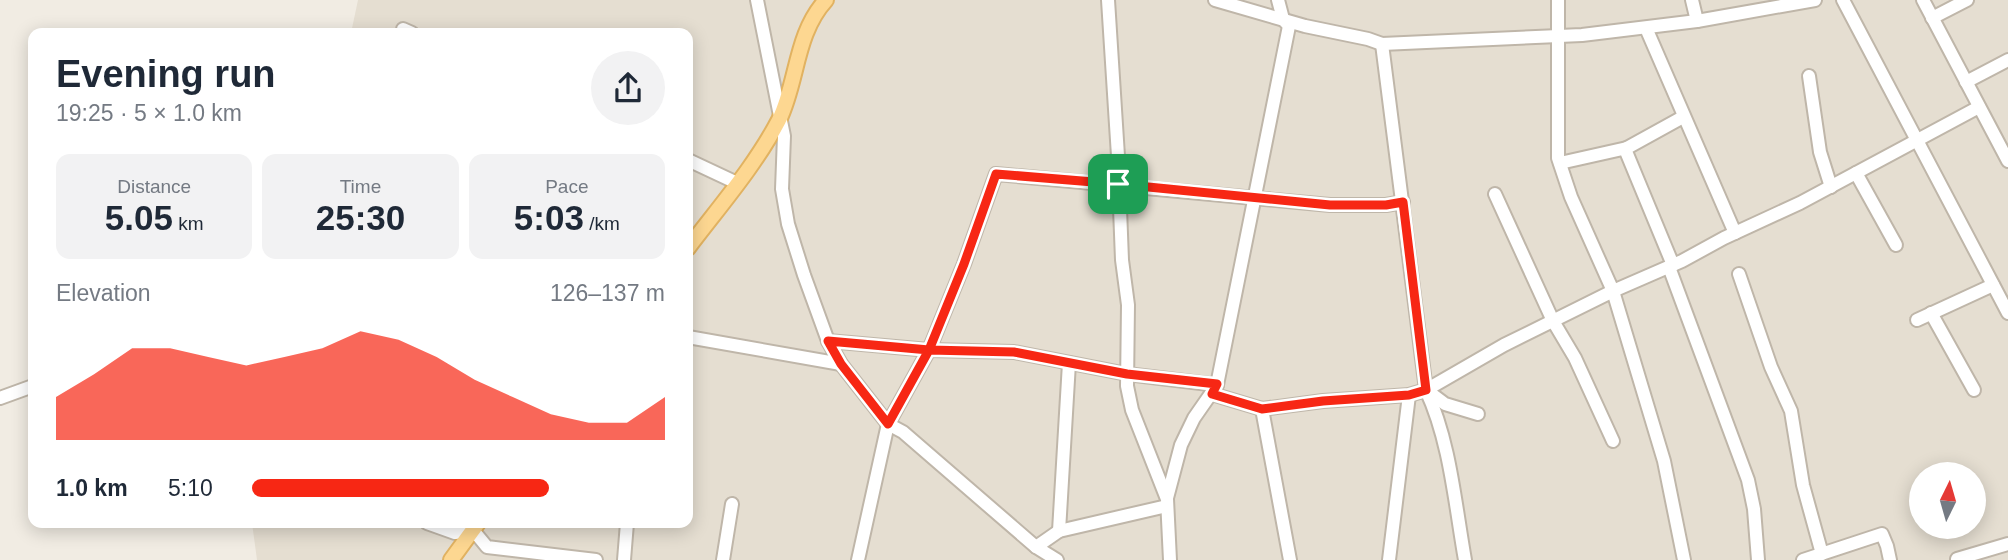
<!DOCTYPE html>
<html lang="en">
<head>
<meta charset="utf-8">
<style>
	body { margin:0; font-family:Arial,sans-serif; background:#f2f2f3; color:#1f2937; height:100vh; display:flex; flex-direction:column; font-size:26px; white-space:nowrap }
	* { box-sizing:border-box; margin:0 }
	p { font-size:23px; color:#747a83 }
	.icon { flex:none; width:38px; height:38px; fill:none; stroke:currentColor; stroke-width:2; stroke-linecap:round; stroke-linejoin:round }
	.map { position:relative; flex:1; overflow:hidden }
	.side { position:absolute; left:28px; top:28px; width:665px; height:500px; display:flex; flex-direction:column; background:#fff; border-radius:14px; box-shadow:0 4px 18px #0003 }
	.side>* { flex:none }
	.needle { width:46px; rotate:5deg }
	.fabs { position:absolute; left:1909px; top:462px; display:grid; gap:14px }
	.fabs a { display:grid; place-items:center; width:77px; height:77px; border-radius:50%; background:#fff; box-shadow:0 4px 18px #0003; font-size:35px }
	.pin { position:absolute; display:grid; place-items:center; width:60px; height:60px; color:#fff; margin:-30px; border-radius:14px; box-shadow:0 4px 10px #0006 }
	.round { display:grid; place-items:center; flex:none; width:74px; height:74px; border-radius:37px; background:#f2f2f3 }
	.head { display:flex; align-items:center; justify-content:space-between; height:119px; padding:0 28px }
	h1 { font-size:38px; font-weight:800; line-height:52px }
	.metrics { display:grid; grid-template-columns:repeat(3,1fr); gap:10px; height:119px; padding:7px 28px }
	.metrics div { display:grid; align-content:center; border-radius:14px; background:#f2f2f3; text-align:center }
	.metrics b { font-size:35px; font-weight:800 }
	.metrics small { font-size:19px; font-weight:400 }
	.metrics p { font-size:19px }
	.chart { height:196px; padding:14px 28px }
	.chart p { display:flex; justify-content:space-between }
	.chart svg { width:100%; height:126px; margin-top:7px; fill:#f72714; opacity:.7 }
	ul { padding:0 28px; list-style:none; font-size:23px }
	li { display:grid; grid-template-columns:112px 84px 1fr; align-items:center; height:52px }
	li i { height:18px; border-radius:9px; background:#f72714 }
	.map>svg:first-child { display:block }
	.residential { fill:#e5ded1; fill-rule:evenodd }
	.lines { fill:none; stroke-linecap:round; stroke-linejoin:round }
	.minor-casing { stroke:#bfb6a9; stroke-width:16 }
	.major-casing { stroke:#e1b261; stroke-width:18 }
	.minor { stroke:#fff; stroke-width:12 }
	.major { stroke:#fdd791; stroke-width:14 }
	.route-casing { stroke:#fff; stroke-width:14 }
	.route { stroke:#f72714; stroke-width:9 }
</style>
</head>
<body>
<div class="map">
<svg width="2008" height="560" viewBox="0 0 2008 560">
	<rect width="100%" height="100%" fill="#f1ece3"/>
	<path class="residential" d="M358,0H2008V560H257L252,523H688V33H351ZM1922,474H1974V527H1922Z"/>
	<g class="lines">
		<defs>
			<g id="minor">
				<path d="M757,0L784,136L782,189L788,224L804,275L828,341L841,364L888,424L903,432L1036,547L1057,560"/>
				<path d="M1108,0L1118,156L1122,260L1128,305L1127,386L1132,410L1167,499L1170,560"/>
				<path d="M1215,0L1305,26L1368,39L1382,44L1582,35L1697,21L1815,0"/>
				<path d="M1558,0V158L1571,197L1613,291L1664,461L1684,560"/>
				<path d="M1692,0L1697,21"/>
				<path d="M1843,0L2008,313"/>
				<path d="M1923,0L2008,161"/>
				<path d="M1932,18L1967,0"/>
				<path d="M1646,28L1735,233"/>
				<path d="M403,29L412,33"/>
				<path d="M1382,44L1426,390C1450,441 1455,504 1465,560"/>
				<path d="M1809,76L1820,152L1831,187"/>
				<path d="M1966,82L2008,60"/>
				<path d="M688,160L737,183"/>
				<path d="M1560,163L1627,148"/>
				<path d="M1856,173L1896,245"/>
				<path d="M1495,194L1553,321L1575,358L1613,441"/>
				<path d="M1673,265L1625,149L1683,117"/>
				<path d="M1669,267L1748,480L1754,509L1758,560"/>
				<path d="M1739,274L1771,367L1791,411L1803,485L1822,554"/>
				<path d="M1931,313L1974,390"/>
				<path d="M1917,320L1993,285"/>
				<path d="M688,337L841,364"/>
				<path d="M828,341L929,350L1014,352L1127,374L1217,385"/>
				<path d="M1429,392L1445,404L1478,414"/>
				<path d="M1212,394L1262,409L1323,401L1409,395L1426,390L1504,345L1613,291L1682,261L1724,238L1800,203L1979,107"/>
				<path d="M0,398L33,386"/>
				<path d="M1262,409L1290,560"/>
				<path d="M1167,498L1181,445L1194,418L1217,385L1289,26L1283,19L1278,0"/>
				<path d="M427,523L455,533L473,530L487,547L596,560"/>
				<path d="M1059,531L1069,363"/>
				<path d="M1036,547L1059,531L1167,506"/>
				<path d="M1957,559L2008,544"/>
				<path d="M624,560L627,523"/>
				<path d="M723,560L732,504"/>
				<path d="M858,560L888,424L929,350L964,264L996,174L1330,205H1386L1403,202"/>
				<path d="M1389,560L1409,395"/>
				<path d="M1803,560L1882,534L1887,546L1890,560"/>
			</g>
			<g id="major">
				<path d="M688,248C719,207 755,166 779,120C798,81 795,34 826,0"/>
				<path d="M451,560L478,523"/>
			</g>
		</defs>
		<use href="#minor" class="minor-casing"/>
		<use href="#major" class="major-casing"/>
		<use href="#minor" class="minor"/>
		<use href="#major" class="major"/>
	</g>
	<g class="lines">
		<defs>
			<path id="route" d="M1118,184L996,174L964,264L929,350L888,424L841,364L828,341L929,350L1014,352L1127,374L1217,384L1212,394L1262,409L1323,401L1409,395L1426,390L1403,202L1386,205H1330L1118,184"/>
		</defs>
		<use href="#route" class="route-casing"/>
		<use href="#route" class="route"/>
	</g>
</svg>
<div class="fabs">
<a><svg class="needle" viewBox="-14 -14 28 28"><path d="M0-13l5 13h-10z" fill="#e53935"/><path d="M0 13l5-13h-10z" fill="#747a83"/></svg></a>
</div>
<div class="pin" style="left:1118px;top:184px;background:#1e9e55"><svg class="icon" aria-label="arrive" viewBox="0 0 24 24"><path d="M6 21V4h12l-3 4 3 4H6"/></svg></div>
<section class="side">
<div class="head"><div><h1>Evening run</h1><p>19:25 · 5 × 1.0 km</p></div><a class="round"><svg class="icon" aria-label="share" viewBox="0 0 24 24"><path d="M12 15V3M7 8l5-5 5 5M5 13v7h14v-7"/></svg></a></div>
<div class="metrics">
<div><p>Distance</p><b>5.05<small> km</small></b></div>
<div><p>Time</p><b>25:30</b></div>
<div><p>Pace</p><b>5:03<small> /km</small></b></div>
</div>
<div class="chart"><p><span>Elevation</span>126–137 m</p>
<svg viewBox="0 0 160 44" preserveAspectRatio="none"><path d="M0 44V29L10 21L20 12L30 12L40 15L50 18L60 15L70 12L80 6L90 9L100 15L110 23L120 29L130 35L140 38L150 38L160 29V44z"/></svg>
</div>
<ul>
<li><b>1.0 km</b>5:10<i style="width:72%"></i></li>
</ul>
</section>
</div>
</body>
</html>
